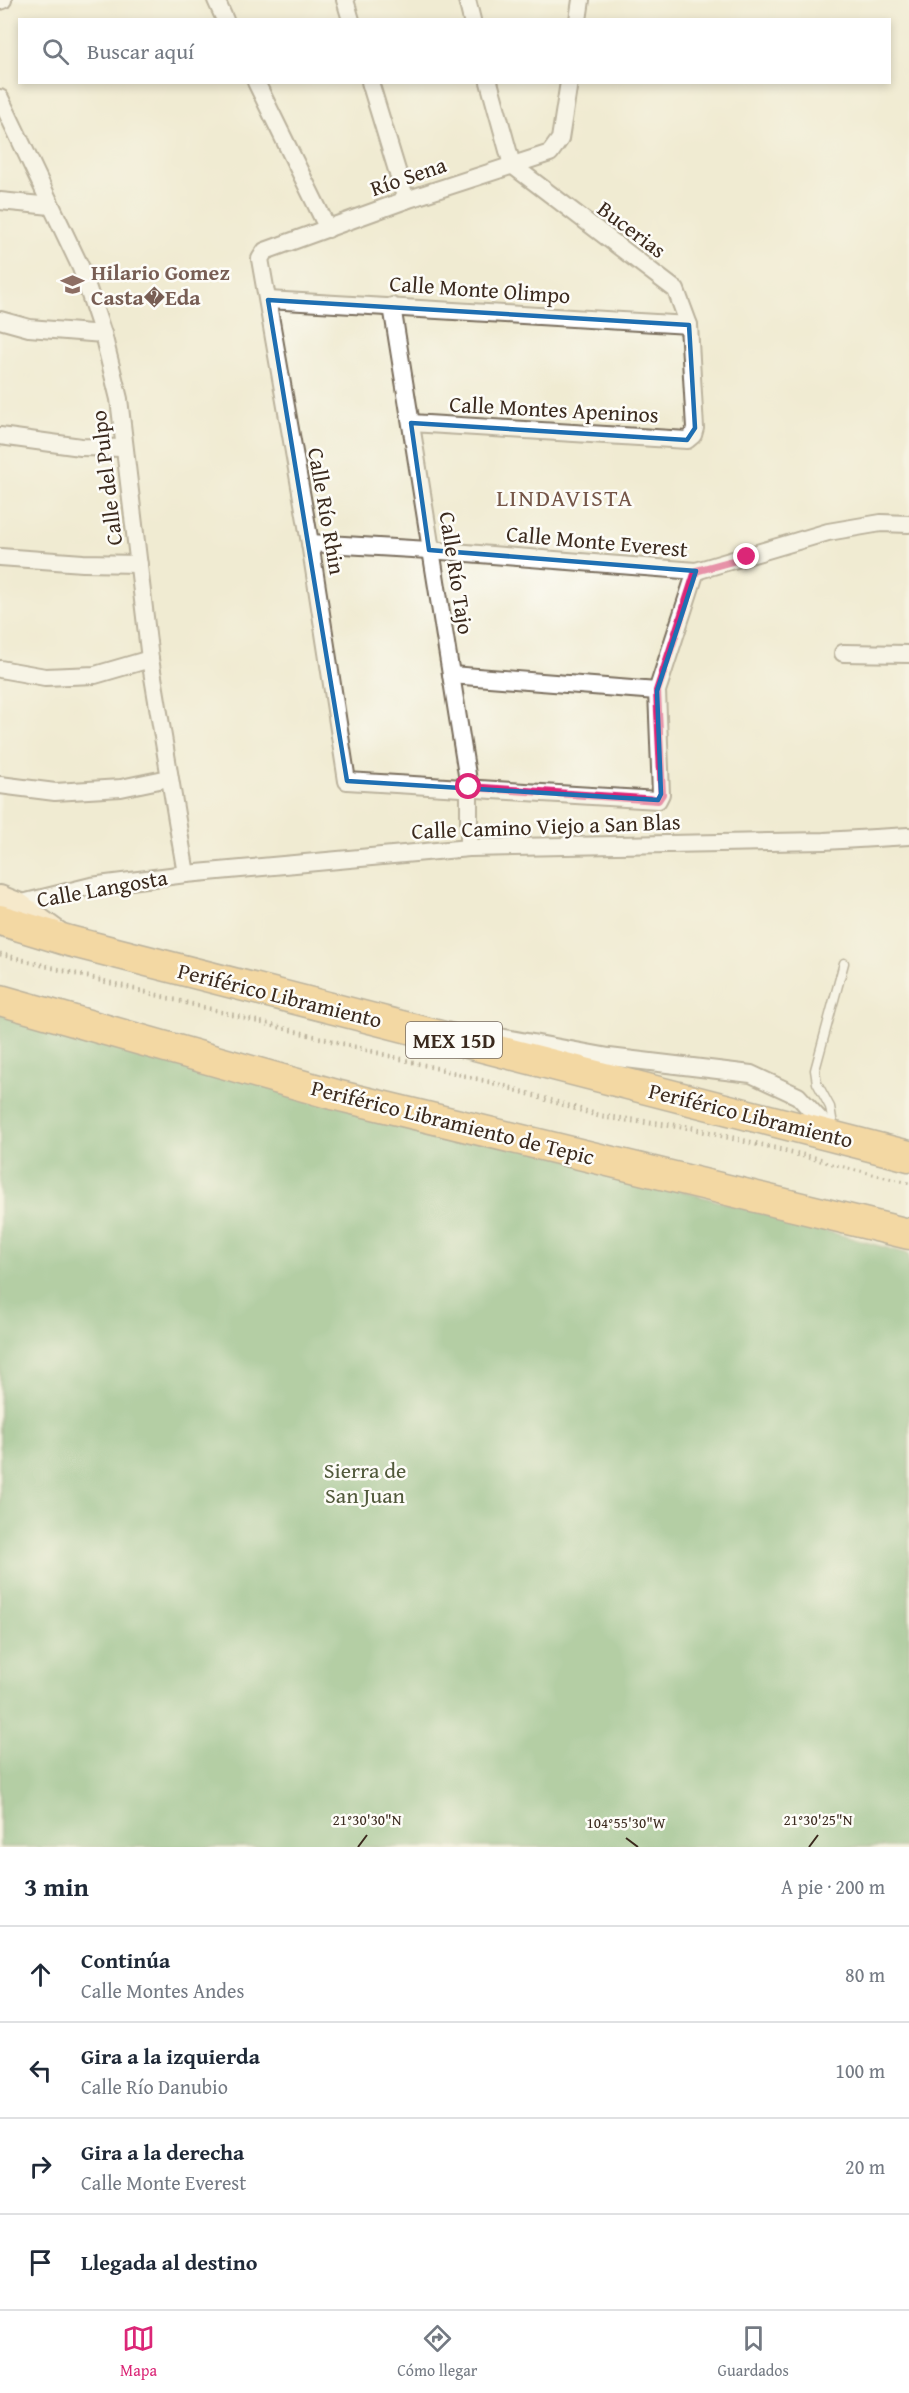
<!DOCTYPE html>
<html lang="es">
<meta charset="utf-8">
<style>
:root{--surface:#fff;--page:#f6f6f7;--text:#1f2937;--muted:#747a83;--line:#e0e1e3;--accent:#db2777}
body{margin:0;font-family:"Gentium Book Plus",serif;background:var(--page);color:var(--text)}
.stop{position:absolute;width:18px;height:18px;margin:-14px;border:4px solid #db2777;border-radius:50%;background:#fff}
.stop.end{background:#db2777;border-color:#fff;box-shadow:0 2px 6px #0008}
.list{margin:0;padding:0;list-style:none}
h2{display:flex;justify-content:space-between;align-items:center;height:78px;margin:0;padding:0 24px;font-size:26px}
h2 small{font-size:20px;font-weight:400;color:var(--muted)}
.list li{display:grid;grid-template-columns:39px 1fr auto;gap:18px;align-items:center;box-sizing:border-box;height:96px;padding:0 24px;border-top:2px solid var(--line)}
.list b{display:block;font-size:22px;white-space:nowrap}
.list p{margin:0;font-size:20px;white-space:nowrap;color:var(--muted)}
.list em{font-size:20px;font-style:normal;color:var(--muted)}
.icon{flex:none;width:33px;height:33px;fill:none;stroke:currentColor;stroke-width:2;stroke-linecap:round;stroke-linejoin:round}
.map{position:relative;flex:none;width:909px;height:1847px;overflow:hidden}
.search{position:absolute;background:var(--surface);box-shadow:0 3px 9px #0003;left:18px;right:18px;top:18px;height:66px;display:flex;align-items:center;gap:15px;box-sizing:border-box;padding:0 21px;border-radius:0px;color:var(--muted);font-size:22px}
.sheet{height:462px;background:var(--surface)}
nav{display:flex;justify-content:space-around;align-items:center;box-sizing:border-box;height:84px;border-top:2px solid var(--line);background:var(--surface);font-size:16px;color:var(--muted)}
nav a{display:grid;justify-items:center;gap:3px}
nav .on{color:var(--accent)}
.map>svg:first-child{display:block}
.forest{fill:#6bab6e;stroke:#536a46;stroke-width:1.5}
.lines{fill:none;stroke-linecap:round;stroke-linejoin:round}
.lane-casing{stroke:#7a6e5d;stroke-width:11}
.street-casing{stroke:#7a6e5d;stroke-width:20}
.secondary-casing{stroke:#7a6e5d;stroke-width:26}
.highway-casing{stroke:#7a6e5d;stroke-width:33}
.path{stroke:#7a6e5d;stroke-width:3;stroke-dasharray:1.5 4.5;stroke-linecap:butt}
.lane{stroke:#fff;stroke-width:8}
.street{stroke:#fff;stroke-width:16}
.secondary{stroke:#fce6c4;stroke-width:22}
.highway{stroke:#f7c06c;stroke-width:30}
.route{stroke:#db2777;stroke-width:8}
.marked{fill:none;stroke:#1f6fb2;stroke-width:4.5;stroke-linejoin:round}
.ticks{fill:none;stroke:#3b2a1e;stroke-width:2}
.labels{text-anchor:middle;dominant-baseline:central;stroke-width:5;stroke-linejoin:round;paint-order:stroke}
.shield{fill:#fdfcf7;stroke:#75695f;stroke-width:1.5}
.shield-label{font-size:21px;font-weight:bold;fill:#3b2a1e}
.street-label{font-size:22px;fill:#3b2a1e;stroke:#fdfcf7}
.education-label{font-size:22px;font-weight:bold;fill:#785e54;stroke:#fdfcf7;text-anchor:start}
.park-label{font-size:22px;fill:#51593b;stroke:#fdfcf7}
.neighbourhood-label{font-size:24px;letter-spacing:1.5px;fill:#765648;stroke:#fdfcf7}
.ticks-label{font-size:15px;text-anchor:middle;fill:#3b2a1e;stroke:#fdfcf7;stroke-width:5;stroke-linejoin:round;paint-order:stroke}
</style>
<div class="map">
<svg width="909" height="1847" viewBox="0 0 909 1847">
<rect width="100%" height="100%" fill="#fdfcf7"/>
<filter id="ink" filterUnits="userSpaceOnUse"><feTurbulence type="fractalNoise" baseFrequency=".0167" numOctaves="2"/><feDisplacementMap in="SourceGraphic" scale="12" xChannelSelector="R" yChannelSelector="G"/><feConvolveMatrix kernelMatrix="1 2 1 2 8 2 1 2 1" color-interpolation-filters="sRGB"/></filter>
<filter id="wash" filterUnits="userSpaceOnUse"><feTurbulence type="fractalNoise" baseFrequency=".008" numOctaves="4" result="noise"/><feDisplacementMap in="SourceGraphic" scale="24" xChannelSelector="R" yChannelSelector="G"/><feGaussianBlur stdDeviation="1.35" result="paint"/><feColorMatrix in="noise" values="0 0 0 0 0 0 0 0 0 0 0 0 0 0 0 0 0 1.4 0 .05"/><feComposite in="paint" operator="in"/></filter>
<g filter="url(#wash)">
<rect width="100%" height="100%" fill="#f0ebd2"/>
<path class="forest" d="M0,1002L909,1254V1847H0Z"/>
</g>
<g filter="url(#ink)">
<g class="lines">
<defs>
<path id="lane" d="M834,1131L830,1107L817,1083L815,1070L844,963"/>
<g id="street">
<path d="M216,0L225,20"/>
<path d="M345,0L351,20"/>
<path d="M467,0L472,20"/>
<path d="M0,1L3,0"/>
<path d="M578,20L581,0"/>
<path d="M256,82L328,229"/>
<path d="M370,82L406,200"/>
<path d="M569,82L560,139L550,153L406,200L265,251L260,259L310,543L347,781L658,800L661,794L657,691L696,571"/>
<path d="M0,98L81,268L103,334L119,399L150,659L186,874"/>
<path d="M0,201L51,206"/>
<path d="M268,300L689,325"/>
<path d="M392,306L469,787V848"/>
<path d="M0,320L29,328L103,334"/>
<path d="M411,423L687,440L693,435L695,428L689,325L676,290L512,165L489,82"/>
<path d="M0,436L81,447L124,448"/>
<path d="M310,543L429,550L696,571L828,532L881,523L909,524"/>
<path d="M0,557L83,563L139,564"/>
<path d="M843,653L909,654"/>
<path d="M0,669L45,677L95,675L150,659"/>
<path d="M451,675L657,691"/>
<path d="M0,785L55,792L121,788L169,778"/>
<path d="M18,904L91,886L186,874L469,848L824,841L909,836"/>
<path d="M483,1034L609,1057L751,1074L798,1096L832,1133"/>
</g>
<path id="secondary" d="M0,897L18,904L58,933"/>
<g id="highway">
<path d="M0,920L69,941L909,1156"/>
<path d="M0,1000L336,1095L909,1234"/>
</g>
</defs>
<use href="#lane" class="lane-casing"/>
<use href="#street" class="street-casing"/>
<use href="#secondary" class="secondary-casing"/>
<use href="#highway" class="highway-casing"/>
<g class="path">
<path d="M0,953L504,1085L602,1115L689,1126L823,1159"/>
<path d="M0,955L497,1085L602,1118L690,1129L909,1183"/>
</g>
<use href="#lane" class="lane"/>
<use href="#street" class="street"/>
<use href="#secondary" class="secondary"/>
<use href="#highway" class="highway"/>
</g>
</g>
<g class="lines" filter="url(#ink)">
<path class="route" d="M469,787L658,800L662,794L657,691L696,571L747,557"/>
</g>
<path d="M0 0H909V1847H0ZM268,300L689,325L695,428L687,440L411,423L429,550L696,571L657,691L661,794L658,800L347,781Z" fill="#f0ebd2" fill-opacity=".55" fill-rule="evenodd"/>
<path class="marked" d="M268,300L689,325L695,428L687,440L411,423L429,550L696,571L657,691L661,794L658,800L347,781Z"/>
<path class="ticks" d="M626,1838L638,1847M358,1847L367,1835M809,1847L818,1835"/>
<defs>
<symbol id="school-bare" viewBox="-9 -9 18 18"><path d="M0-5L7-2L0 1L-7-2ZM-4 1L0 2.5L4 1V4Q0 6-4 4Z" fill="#8d6e63" stroke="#fdfcf7" stroke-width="2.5" paint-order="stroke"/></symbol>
</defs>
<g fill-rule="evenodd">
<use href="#school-bare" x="56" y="268" width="33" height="33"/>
</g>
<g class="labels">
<rect class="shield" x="406" y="1022" width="96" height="36" rx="4.5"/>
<g class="shield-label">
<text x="454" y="1040">MEX 15D</text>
</g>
<g class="street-label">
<text transform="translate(408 176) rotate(-19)">Río Sena</text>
<text transform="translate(632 229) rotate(37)">Bucerias</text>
<text transform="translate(480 289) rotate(4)">Calle Monte Olimpo</text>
<text transform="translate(554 409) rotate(3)">Calle Montes Apeninos</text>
<text transform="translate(106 478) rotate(-97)">Calle del Pulpo</text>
<text transform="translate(327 511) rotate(80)">Calle Río Rhin</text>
<text transform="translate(597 541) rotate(5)">Calle Monte Everest</text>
<text transform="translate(457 573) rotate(81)">Calle Río Tajo</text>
<text transform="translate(546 826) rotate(-2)">Calle Camino Viejo a San Blas</text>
<text transform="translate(102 888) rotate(-10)">Calle Langosta</text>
<text transform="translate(280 995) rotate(14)">Periférico Libramiento</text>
<text transform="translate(751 1115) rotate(14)">Periférico Libramiento</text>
<text transform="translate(453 1122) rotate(14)">Periférico Libramiento de Tepic</text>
</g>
<g class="education-label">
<text x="91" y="272">Hilario Gomez<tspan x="91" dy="25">Casta�Eda</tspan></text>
</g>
<g class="park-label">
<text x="365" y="1470">Sierra de<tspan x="365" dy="25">San Juan</tspan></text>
</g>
<g class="neighbourhood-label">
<text x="565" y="497">LINDAVISTA</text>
</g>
</g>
<g class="ticks-label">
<text x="367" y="1825">21°30'30"N</text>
<text x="818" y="1825">21°30'25"N</text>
<text x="626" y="1828">104°55'30"W</text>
</g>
</svg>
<div class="stop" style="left:469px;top:787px"></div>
<div class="stop end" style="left:747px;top:557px"></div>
<div class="search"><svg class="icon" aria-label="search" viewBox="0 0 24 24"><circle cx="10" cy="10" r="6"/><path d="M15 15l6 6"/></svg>Buscar aquí</div>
</div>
<section class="sheet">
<h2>3 min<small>A pie · 200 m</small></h2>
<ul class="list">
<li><svg class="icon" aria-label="ahead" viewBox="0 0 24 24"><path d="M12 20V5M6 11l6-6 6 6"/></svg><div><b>Continúa</b><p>Calle Montes Andes</p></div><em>80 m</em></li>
<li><svg class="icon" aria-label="left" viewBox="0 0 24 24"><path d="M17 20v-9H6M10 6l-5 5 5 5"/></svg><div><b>Gira a la izquierda</b><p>Calle Río Danubio</p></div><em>100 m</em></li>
<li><svg class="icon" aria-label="right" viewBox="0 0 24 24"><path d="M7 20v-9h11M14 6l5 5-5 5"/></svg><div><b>Gira a la derecha</b><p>Calle Monte Everest</p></div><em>20 m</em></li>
<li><svg class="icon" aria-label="arrive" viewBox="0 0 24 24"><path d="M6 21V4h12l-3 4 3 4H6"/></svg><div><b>Llegada al destino</b></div></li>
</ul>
</section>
<nav>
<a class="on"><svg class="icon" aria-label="map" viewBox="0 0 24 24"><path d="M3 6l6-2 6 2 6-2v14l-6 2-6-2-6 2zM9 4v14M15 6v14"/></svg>Mapa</a>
<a><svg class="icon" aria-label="directions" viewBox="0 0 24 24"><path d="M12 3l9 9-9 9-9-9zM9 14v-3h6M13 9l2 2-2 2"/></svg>Cómo llegar</a>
<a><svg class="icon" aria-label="saved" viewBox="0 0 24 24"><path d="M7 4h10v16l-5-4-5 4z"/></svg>Guardados</a>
</nav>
